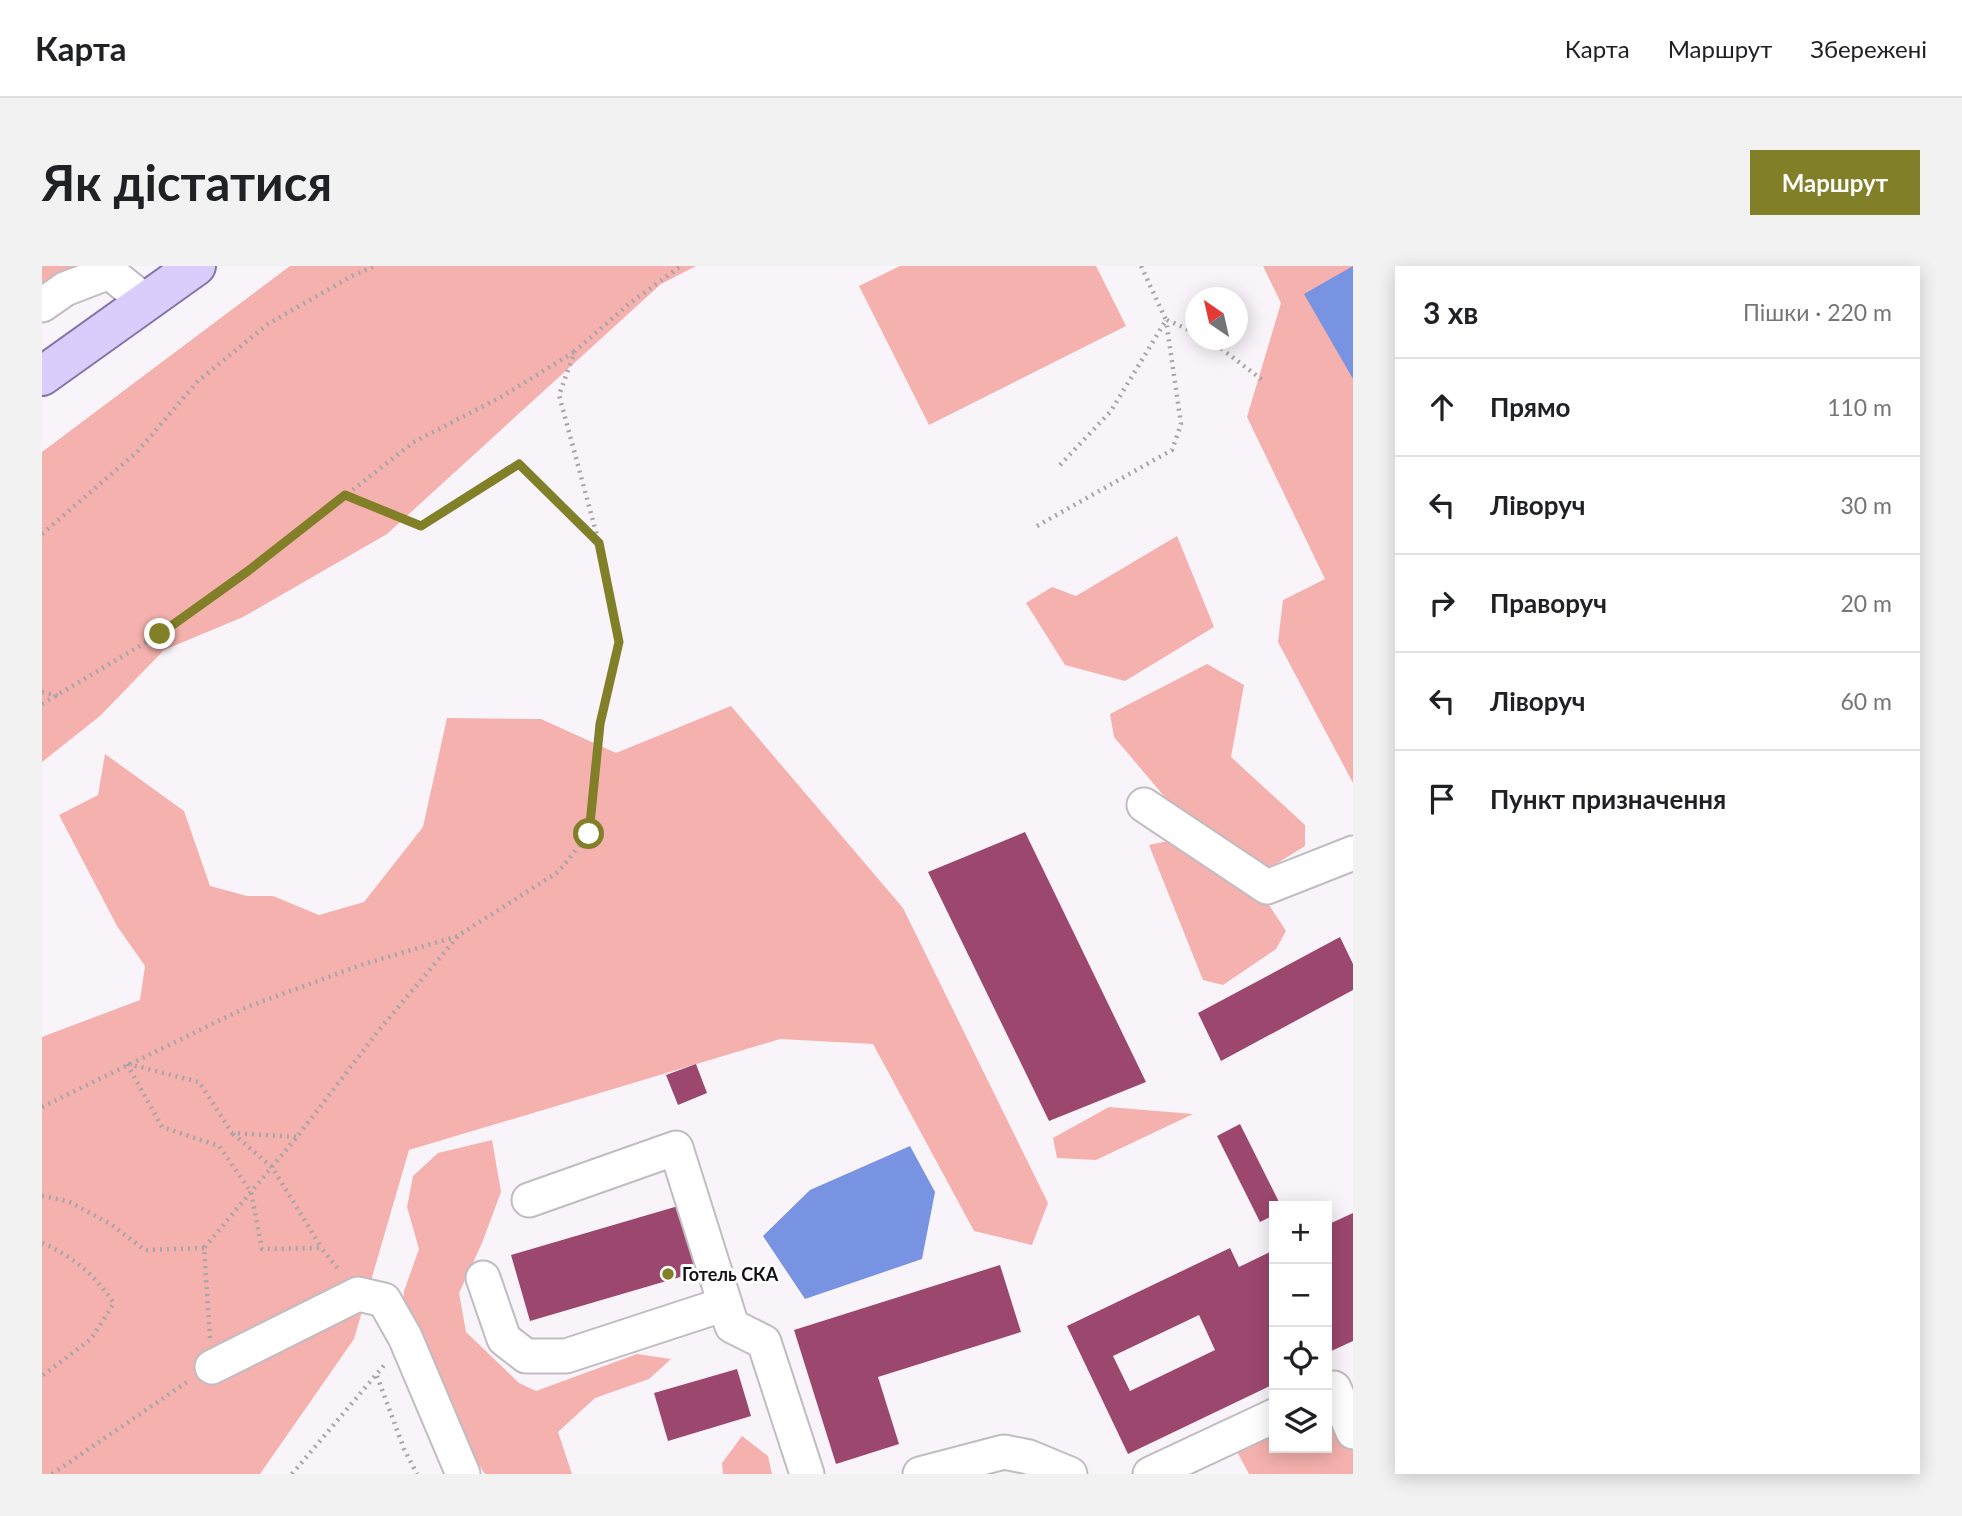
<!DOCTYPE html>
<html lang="uk">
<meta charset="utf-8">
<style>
:root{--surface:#fff;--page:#f2f2f2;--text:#202124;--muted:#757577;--line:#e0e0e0;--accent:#817f27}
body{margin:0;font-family:Lato,sans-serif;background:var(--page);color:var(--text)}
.controls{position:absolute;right:21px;bottom:21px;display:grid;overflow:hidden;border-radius:0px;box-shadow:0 4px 18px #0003}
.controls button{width:63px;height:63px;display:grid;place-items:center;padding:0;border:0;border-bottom:2px solid var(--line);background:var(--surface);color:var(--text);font:35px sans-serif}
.compass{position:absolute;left:1143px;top:21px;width:63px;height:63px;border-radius:50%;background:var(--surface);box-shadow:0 4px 18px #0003;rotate:326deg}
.stop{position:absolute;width:21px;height:21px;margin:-16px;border:5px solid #817f27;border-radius:50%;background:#fff}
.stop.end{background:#817f27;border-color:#fff;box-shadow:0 2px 7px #0008}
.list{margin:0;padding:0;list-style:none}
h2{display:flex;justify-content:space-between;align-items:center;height:91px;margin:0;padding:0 28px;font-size:30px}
h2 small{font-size:23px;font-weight:400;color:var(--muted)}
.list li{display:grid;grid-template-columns:46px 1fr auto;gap:21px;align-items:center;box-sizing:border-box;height:98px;padding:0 28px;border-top:2px solid var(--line)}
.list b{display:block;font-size:26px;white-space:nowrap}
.list em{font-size:23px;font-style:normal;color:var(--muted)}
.icon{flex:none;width:38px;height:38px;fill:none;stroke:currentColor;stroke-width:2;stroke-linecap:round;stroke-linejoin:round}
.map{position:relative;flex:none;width:1311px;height:1208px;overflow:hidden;border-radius:0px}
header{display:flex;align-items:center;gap:42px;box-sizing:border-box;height:98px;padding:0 35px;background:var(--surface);border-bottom:2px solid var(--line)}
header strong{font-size:33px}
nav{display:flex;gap:38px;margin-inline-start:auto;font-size:24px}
.intro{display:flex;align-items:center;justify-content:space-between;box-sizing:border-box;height:168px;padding:0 42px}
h1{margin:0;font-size:49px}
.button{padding:18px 32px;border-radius:0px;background:var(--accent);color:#fff;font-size:24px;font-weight:700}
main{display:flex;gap:42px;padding:0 42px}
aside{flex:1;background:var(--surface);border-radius:0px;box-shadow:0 4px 18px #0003}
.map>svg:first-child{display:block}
.green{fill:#f5b1ad}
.water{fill:#7793e2}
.building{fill:#9c476e;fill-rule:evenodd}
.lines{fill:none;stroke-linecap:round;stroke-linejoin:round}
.minor-casing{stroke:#c1bcc1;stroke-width:37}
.major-casing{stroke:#8475a9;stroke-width:42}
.path{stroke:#a8a4a8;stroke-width:4.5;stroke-dasharray:2 5;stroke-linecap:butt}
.minor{stroke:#fff;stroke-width:33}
.major{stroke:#dacdfb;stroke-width:38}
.route{stroke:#817f27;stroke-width:9}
.poi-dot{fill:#817f27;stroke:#fff;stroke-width:2.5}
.labels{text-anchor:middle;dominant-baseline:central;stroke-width:6;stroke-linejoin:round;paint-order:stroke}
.poi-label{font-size:18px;font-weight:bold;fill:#141214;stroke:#fff;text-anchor:start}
</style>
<header>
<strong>Карта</strong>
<nav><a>Карта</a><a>Маршрут</a><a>Збережені</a></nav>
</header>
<div class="intro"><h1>Як дістатися</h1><a class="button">Маршрут</a></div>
<main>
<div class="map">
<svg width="1311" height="1208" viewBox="0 0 1311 1208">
<rect width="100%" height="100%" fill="#f9f4f9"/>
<g class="green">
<path d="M0,0H46L0,25Z"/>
<path d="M248,0H654L619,18L345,268L201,351L122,384L58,450L0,496V186Z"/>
<path d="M858,0H1054L1084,60L887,159L817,20Z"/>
<path d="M1221,0H1311V517L1236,376L1241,334L1283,313L1205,151L1239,37Z"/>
<path d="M1135,270L1172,361L1083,415L1023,399L984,337L1010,321L1034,330Z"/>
<path d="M1165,398L1202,419L1189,491L1263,559V580L1210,613L1244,665L1234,683L1181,719L1161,714L1107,579L1155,569L1072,471L1068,448Z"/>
<path d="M689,440L861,642L1006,937L990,979L932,965L831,778L738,773L367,884L312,1073L218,1208H0V771L98,734L103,700L75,660L17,549L56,529L63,488L142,545L168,620L205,630H231L277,649L322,636L381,561L405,452L499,453L574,487Z"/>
<path d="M1067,841L1151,848L1054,894L1015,892L1011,872Z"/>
<path d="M450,874L459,926L440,977L417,1027L424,1066L477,1117L494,1125L595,1088L629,1093L607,1113L553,1132L516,1166L530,1208H443L435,1196L400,1159L358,1060L362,1025L377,983L365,941L371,910L396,887Z"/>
<path d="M1311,1129V1208H1207L1193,1182L1232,1164V1182H1285V1140Z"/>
<path d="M700,1170L726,1190L730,1208H681L680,1197Z"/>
</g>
<g class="water">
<path d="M1311,0V113L1262,28Z"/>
<path d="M868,880L893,926L880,993L763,1033L721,970L768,924Z"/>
</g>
<g class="building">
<path d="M983,566L1104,816L1007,855L886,606Z"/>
<path d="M1298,671L1311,698V724L1179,795L1156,747Z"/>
<path d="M654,798L665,827L636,839L624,809Z"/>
<path d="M1198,858L1239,940H1232V949L1218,956L1175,870Z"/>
<path d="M643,938L662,1004L488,1055L469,989Z"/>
<path d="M1311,947V1075L1285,1087V959Z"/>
<path d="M1188,982L1197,1001L1232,984V1118L1086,1188L1025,1060ZM1157,1049L1173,1084L1088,1125L1071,1090Z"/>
<path d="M958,999L979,1066L836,1111L857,1178L794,1198L752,1064Z"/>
<path d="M695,1103L709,1150L626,1175L612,1127Z"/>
</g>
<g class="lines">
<defs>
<g id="minor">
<path d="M0,39L23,23L67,6L103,35"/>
<path d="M1102,539L1225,621L1311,587"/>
<path d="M487,934L634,882L690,1060L722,1076L765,1208"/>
<path d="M441,1012L462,1073L484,1090H524L683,1038"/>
<path d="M170,1101L316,1028L342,1034L363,1071L421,1208"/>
<path d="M1292,1122L1311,1166"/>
<path d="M878,1208L962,1186L987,1191L1028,1208"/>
<path d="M1108,1208L1232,1150"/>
</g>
<path id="major" d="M0,110L154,0"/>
</defs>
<use href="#minor" class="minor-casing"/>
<use href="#major" class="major-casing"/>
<g class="path">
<path d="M1125,54L1154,67"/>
<path d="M1168,74L1223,116"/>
<path d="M1018,199L1069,145L1124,54L1099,0"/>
<path d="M304,229L379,260L477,198L555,275"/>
<path d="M995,260L1130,184L1139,158L1124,54"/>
<path d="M0,268L95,186L156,115L226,58L310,10L333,0"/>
<path d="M0,426L16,430"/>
<path d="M0,438L118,368L206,305L372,176L459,131L532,86"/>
<path d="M85,798L120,861L177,880L209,926L220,983L279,982L298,1005"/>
<path d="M86,798L157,816L190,867L254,871"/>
<path d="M0,841L205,741L319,699L416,670"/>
<path d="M191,868L230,901L279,981"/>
<path d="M0,930L26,935L70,959L103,984L162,982"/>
<path d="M0,977C34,992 50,1007 72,1037L49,1073L0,1110"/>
<path d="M168,1072L162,982L255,871L337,764L417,669L516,606L547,568L558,458L577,376L557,277L517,129L533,85L588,37L639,0"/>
<path d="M335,1110L362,1183L375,1208"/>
<path d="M10,1208L148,1114"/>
<path d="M250,1208L344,1097"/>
</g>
<use href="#minor" class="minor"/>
<use href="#major" class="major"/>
</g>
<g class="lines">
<path class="route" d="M118,368L206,305L303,229L379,260L477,198L557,277L577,376L558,458L547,568"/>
</g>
<circle class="poi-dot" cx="626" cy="1008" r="7"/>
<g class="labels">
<g class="poi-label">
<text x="640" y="1008">Готель СКА</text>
</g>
</g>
</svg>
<div class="controls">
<button>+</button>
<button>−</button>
<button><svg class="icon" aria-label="locate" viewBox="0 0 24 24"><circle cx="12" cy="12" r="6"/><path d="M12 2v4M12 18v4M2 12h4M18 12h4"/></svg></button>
<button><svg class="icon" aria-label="layers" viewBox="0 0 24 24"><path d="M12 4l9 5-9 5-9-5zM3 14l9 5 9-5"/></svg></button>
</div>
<svg class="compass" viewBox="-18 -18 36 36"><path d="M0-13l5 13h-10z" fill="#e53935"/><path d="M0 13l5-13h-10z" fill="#757577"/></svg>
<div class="stop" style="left:547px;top:568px"></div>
<div class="stop end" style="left:118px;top:368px"></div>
</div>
<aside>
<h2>3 хв<small>Пішки · 220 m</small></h2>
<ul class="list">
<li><svg class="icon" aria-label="ahead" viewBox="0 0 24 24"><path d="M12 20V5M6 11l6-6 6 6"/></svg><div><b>Прямо</b></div><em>110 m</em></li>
<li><svg class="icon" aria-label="left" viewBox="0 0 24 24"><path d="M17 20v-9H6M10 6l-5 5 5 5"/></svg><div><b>Ліворуч</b></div><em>30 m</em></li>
<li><svg class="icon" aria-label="right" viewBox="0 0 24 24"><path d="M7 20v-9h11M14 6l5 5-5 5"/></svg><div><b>Праворуч</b></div><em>20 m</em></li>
<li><svg class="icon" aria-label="left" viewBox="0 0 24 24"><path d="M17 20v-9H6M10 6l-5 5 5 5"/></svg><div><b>Ліворуч</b></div><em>60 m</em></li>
<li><svg class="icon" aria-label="arrive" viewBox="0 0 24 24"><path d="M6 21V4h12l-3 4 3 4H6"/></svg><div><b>Пункт призначення</b></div></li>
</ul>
</aside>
</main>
